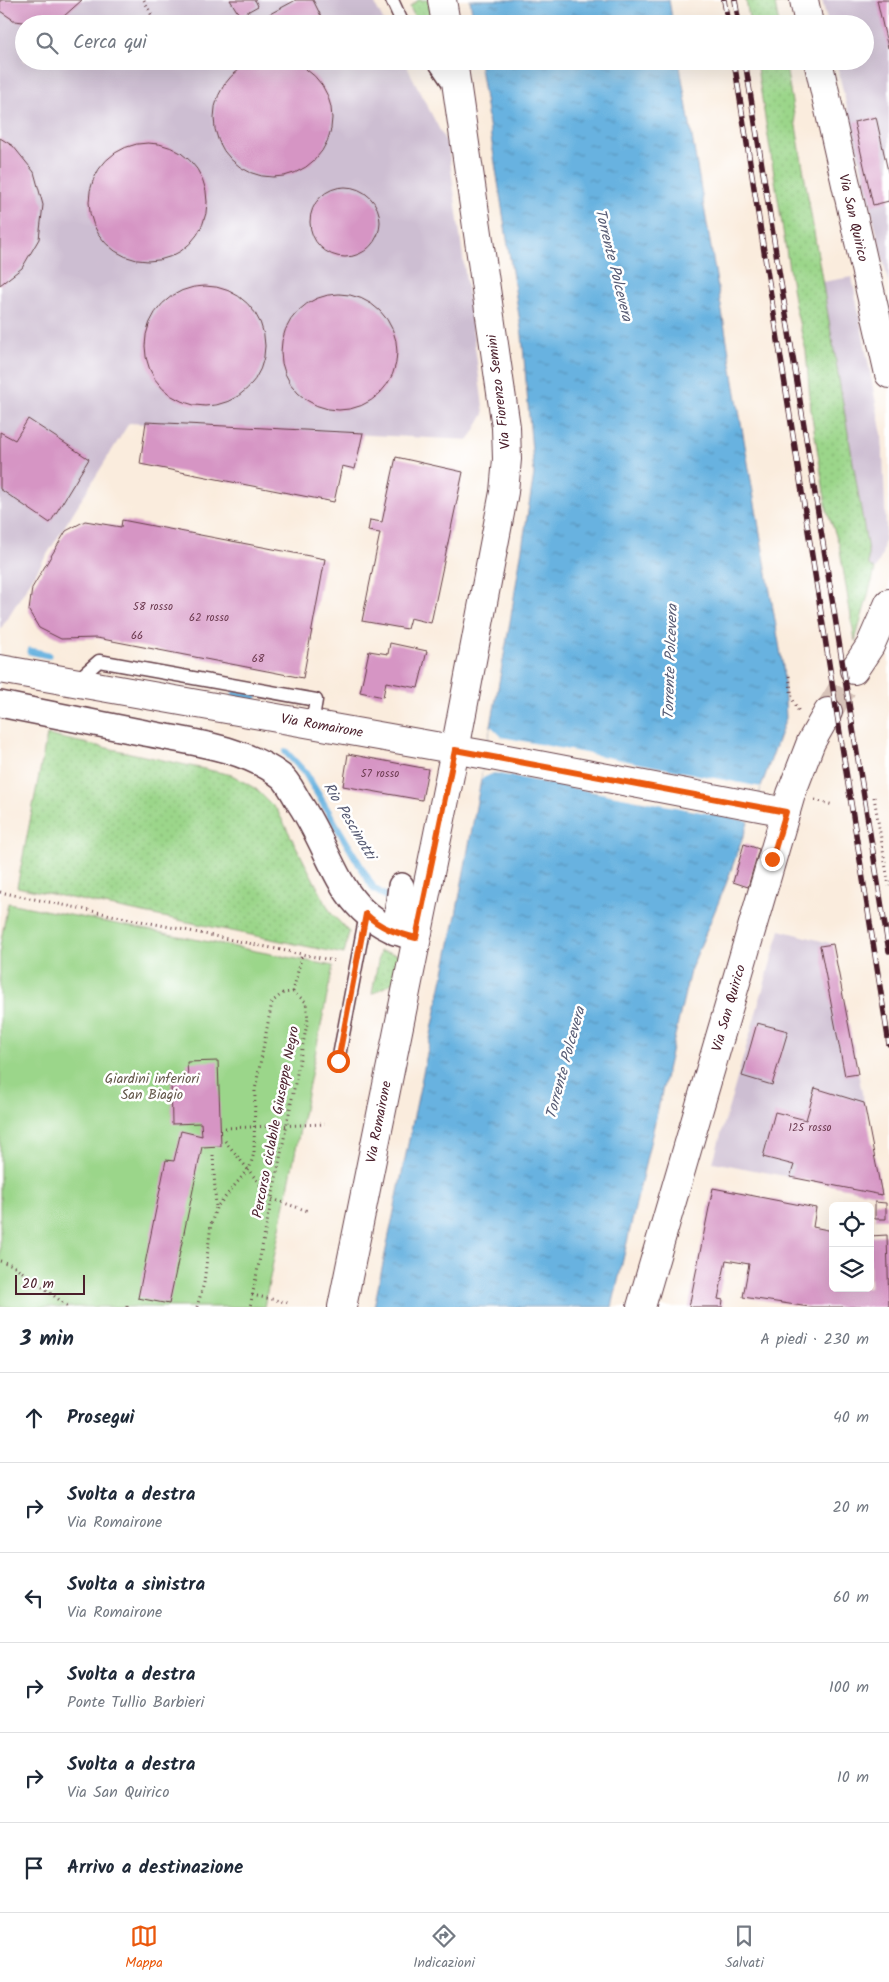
<!DOCTYPE html>
<html lang="it">
<meta charset="utf-8">
<style>
:root{--surface:#fff;--page:#f6f6f7;--text:#1f2937;--muted:#747a83;--line:#e0e1e3;--accent:#ea580c}
body{margin:0;font-family:Kalam,sans-serif;background:var(--page);color:var(--text)}
.controls{position:absolute;right:15px;bottom:15px;display:grid;overflow:hidden;border-radius:8px;box-shadow:0 5px 20px #0002}
.controls button{width:45px;height:45px;display:grid;place-items:center;padding:0;border:0;border-bottom:1px solid var(--line);background:var(--surface);color:var(--text);font:25px sans-serif}
.scale{position:absolute;left:15px;bottom:12px;width:70px;box-sizing:border-box;padding-left:5px;border:2px solid #4a1f2b;border-top:0;font-size:14px;line-height:18px;white-space:nowrap;color:#4a1f2b;-webkit-text-stroke:4px #fff;paint-order:stroke}
.stop{position:absolute;width:15px;height:15px;margin:-11px;border:4px solid #ea580c;border-radius:50%;background:#fff}
.stop.end{background:#ea580c;border-color:#fff;box-shadow:0 1px 5px #0008}
.list{margin:0;padding:0;list-style:none}
h2{display:flex;justify-content:space-between;align-items:center;height:65px;margin:0;padding:0 20px;font-size:21px}
h2 small{font-size:16px;font-weight:400;color:var(--muted)}
.list li{display:grid;grid-template-columns:32px 1fr auto;gap:15px;align-items:center;box-sizing:border-box;height:90px;padding:0 20px;border-top:1px solid var(--line)}
.list b{display:block;font-size:19px;white-space:nowrap}
.list p{margin:0;font-size:16px;white-space:nowrap;color:var(--muted)}
.list em{font-size:16px;font-style:normal;color:var(--muted)}
.icon{flex:none;width:28px;height:28px;fill:none;stroke:currentColor;stroke-width:2;stroke-linecap:round;stroke-linejoin:round}
.map{position:relative;flex:none;width:889px;height:1307px;overflow:hidden}
.search{position:absolute;background:var(--surface);box-shadow:0 5px 20px #0002;left:15px;right:15px;top:15px;height:55px;display:flex;align-items:center;gap:12px;box-sizing:border-box;padding:0 18px;border-radius:28px;color:var(--muted);font-size:19px}
.sheet{height:605px;background:var(--surface)}
nav{display:flex;justify-content:space-around;align-items:center;box-sizing:border-box;height:70px;border-top:1px solid var(--line);background:var(--surface);font-size:14px;color:var(--muted)}
nav a{display:grid;justify-items:center;gap:2px}
nav .on{color:var(--accent)}
.map>svg:first-child{display:block}
.industrial{fill:#cdbed2}
.grass{fill:url(#grass-dots);stroke:#727a5a}
.park{fill:#9bd68a;stroke:#727a5a}
.water{fill:url(#water-ripples);stroke:#596886}
.pier{fill:#faecdd}
.lines{fill:none;stroke-linecap:round;stroke-linejoin:round}
.stream{stroke:#68b2e0;stroke-width:7}
.building{fill:#d695c4}
.secondary-tunnel{stroke:#d7c3b9;stroke-width:28;stroke-dasharray:28 14;stroke-linecap:butt}
.lane-casing{stroke:#643e46;stroke-width:15}
.street-casing{stroke:#643e46;stroke-width:28}
.secondary-casing{stroke:#643e46;stroke-width:30}
.primary-casing{stroke:#643e46;stroke-width:30}
.path{stroke:#643e46;stroke-width:3;stroke-dasharray:1 4;stroke-linecap:butt}
.lane{stroke:#fff;stroke-width:12}
.street{stroke:#fff;stroke-width:25}
.secondary{stroke:#fff;stroke-width:28}
.primary{stroke:#fff;stroke-width:28}
.rail-casing{stroke:#4a1f2b;stroke-width:5.5}
.rail{stroke:#fff;stroke-width:4;stroke-dasharray:11;stroke-linecap:butt}
.route{stroke:#ea580c;stroke-width:6}
.labels{text-anchor:middle;dominant-baseline:central;stroke-width:5;stroke-linejoin:round;paint-order:stroke}
.number-label{font-size:11px;fill:#6d3c51}
.street-label{font-size:14px;fill:#4a1f2b;stroke:#fff}
.park-label{font-size:14px;fill:#625648;stroke:#fff}
.water-label{font-size:15px;font-style:italic;fill:#565a73;stroke:#fff}
</style>
<div class="map">
<svg width="889" height="1307" viewBox="0 0 889 1307">
<defs>
<pattern id="grass-dots" width="8" height="8" patternUnits="userSpaceOnUse" patternTransform="scale(1.25)"><rect width="8" height="8" fill="#9bd68a"/><path d="M2 2h.1M6 6h.1" fill="none" stroke="#87b777" stroke-width="1.8" stroke-linecap="round"/></pattern>
<pattern id="water-ripples" width="26" height="14" patternUnits="userSpaceOnUse" patternTransform="scale(1.25)"><rect width="26" height="14" fill="#68b2e0"/><path d="M2 4q2-2 4 0t4 0M15 11q2-2 4 0t4 0" fill="none" stroke="#5890b6"/></pattern>
</defs>
<rect width="100%" height="100%" fill="#fff"/>
<filter id="ink" filterUnits="userSpaceOnUse"><feTurbulence type="fractalNoise" baseFrequency=".02" numOctaves="2"/><feDisplacementMap in="SourceGraphic" scale="10" xChannelSelector="R" yChannelSelector="G"/><feConvolveMatrix kernelMatrix="1 2 1 2 8 2 1 2 1" color-interpolation-filters="sRGB"/></filter>
<filter id="wash" filterUnits="userSpaceOnUse"><feTurbulence type="fractalNoise" baseFrequency=".0096" numOctaves="4" result="noise"/><feDisplacementMap in="SourceGraphic" scale="20" xChannelSelector="R" yChannelSelector="G"/><feGaussianBlur stdDeviation="1.12" result="paint"/><feColorMatrix in="noise" values="0 0 0 0 0 0 0 0 0 0 0 0 0 0 0 0 0 1.4 0 .05"/><feComposite in="paint" operator="in"/></filter>
<g filter="url(#wash)">
<rect width="100%" height="100%" fill="#faecdd"/>
<g class="industrial">
<path d="M0,0H373L385,24H24V61H404L448,146L484,414L469,440L129,423L0,630Z"/>
<path d="M822,0H889V285L836,61H865V24H828Z"/>
<path d="M852,277L882,435L883,456L886,529L882,555L875,570L868,564V551L822,282Z"/>
<path d="M780,930L833,944L882,1195L713,1162Z"/>
</g>
<g class="grass">
<path d="M418,0H428L433,24H418L410,7Z"/>
<path d="M746,0H790L791,2L775,4L779,24H750Z"/>
<path d="M756,61H785L868,551V564L875,570L855,641L839,544L827,510L811,411L806,351L795,306Z"/>
<path d="M47,735L232,775L256,789L277,810L331,913L349,932L344,954L17,887Z"/>
<path d="M380,951L401,955L394,982L372,994Z"/>
</g>
<path class="park" d="M8,903L333,966L264,1307H0V946Z"/>
<g class="water">
<path d="M470,0H669L673,24H474Z"/>
<path d="M479,61H679L783,667L786,718L726,884L690,971L612,1307H374L456,915L509,628L534,474L522,335Z"/>
</g>
<path class="pier" d="M491,726L502,737L761,787L749,821L494,773L481,779Z"/>
<g class="lines">
<g class="stream">
<path d="M30,651L48,655"/>
<path d="M235,694L254,697"/>
<path d="M286,752L306,774L374,889L392,900"/>
</g>
</g>
<g id="blocks">
<g class="building">
<path d="M0,0H82L63,17L39,24L15,21L0,11Z"/>
<path d="M230,0H255L258,6L240,16Z"/>
<path d="M296,0H313L325,24H251Z"/>
<path d="M877,0H889V48H888Z"/>
<circle cx="273" cy="118" r="59"/>
<path d="M876,117L889,176V201L873,205L854,122Z"/>
<path d="M0,138L13,146L34,172L43,205L39,239L22,268L0,285Z"/>
<circle cx="148" cy="202" r="59"/>
<circle cx="345" cy="222" r="35"/>
<circle cx="205" cy="346" r="60"/>
<circle cx="339" cy="352" r="58"/>
<path d="M28,419L89,459L50,523L0,489V432L15,440Z"/>
<path d="M146,422L363,433L355,469L342,466L334,502L140,464Z"/>
<path d="M396,457L463,472L431,623L410,618L407,629L362,621L380,533L368,531L370,520L382,522Z"/>
<path d="M122,520L325,559L303,678L97,638L61,639L39,628L29,611L32,588L66,531L85,521L121,527Z"/>
<path d="M390,643L427,651L418,688L386,682L383,697L360,692L369,651L388,654Z"/>
<path d="M348,754L428,769L422,800L343,786Z"/>
<path d="M744,844L759,849L748,887L733,882Z"/>
<path d="M833,944L858,1074L845,1076L820,946Z"/>
<path d="M757,1023L788,1031L772,1085L742,1076Z"/>
<path d="M218,1061L221,1146L202,1147L169,1304L138,1298L166,1160L174,1161L181,1131L202,1136L201,1123L172,1124L171,1078H188L187,1062Z"/>
<path d="M815,1088L864,1103L882,1195L790,1177L794,1165L763,1157L775,1112L806,1120Z"/>
<path d="M713,1188L816,1208L813,1227L833,1231V1288H870V1236L887,1235L889,1307H809L743,1297L749,1264L726,1260L718,1299L723,1300L722,1307H689Z"/>
<path d="M875,1202L886,1203V1219H875Z"/>
</g>
</g>
</g>
<g filter="url(#ink)">
<use href="#blocks" fill-opacity="0" stroke="#643e46" stroke-width="1"/>
<g class="lines">
<path class="secondary-tunnel" d="M828,712L854,670"/>
<defs>
<g id="lane">
<path d="M392,0L403,24"/>
<path d="M433,61L450,86"/>
<path d="M76,681L99,661L316,700L312,724"/>
<path d="M338,1061L366,914"/>
</g>
<g id="street">
<path d="M0,704C48,714 96,723 145,733C190,742 243,747 281,776C289,782 294,795 300,804C337,860 339,920 416,938"/>
<path d="M395,932L401,886"/>
</g>
<g id="secondary">
<path d="M804,0L809,24"/>
<path d="M818,61L889,374"/>
<path d="M0,669L486,755L786,812"/>
<path d="M854,670L870,646L889,603"/>
<path d="M641,1307L791,794L811,742L828,712"/>
</g>
<g id="primary">
<path d="M442,0L446,24"/>
<path d="M342,1307L455,750L504,492L507,459L506,427L453,61"/>
</g>
</defs>
<use href="#lane" class="lane-casing"/>
<use href="#street" class="street-casing"/>
<use href="#secondary" class="secondary-casing"/>
<use href="#primary" class="primary-casing"/>
<g class="path">
<path d="M144,0L156,24"/>
<path d="M789,676L792,698L799,712"/>
<path d="M874,797L889,886"/>
<path d="M815,800L833,805"/>
<path d="M0,892L335,961"/>
<path d="M293,992L302,954"/>
<path d="M225,1128L325,1124"/>
<path d="M225,1141L272,1199L308,1211"/>
<path d="M213,1155L216,1207"/>
<path d="M0,1261L13,1265L69,1307"/>
<path d="M252,1295L290,1303"/>
<path d="M127,1307V1306"/>
<path d="M197,1307L204,1283L211,1224L216,1208L250,1167L254,1153L255,1090L272,1002L283,993L293,992L306,1002L308,1019L250,1307"/>
</g>
<use href="#lane" class="lane"/>
<use href="#street" class="street"/>
<use href="#secondary" class="secondary"/>
<use href="#primary" class="primary"/>
<defs>
<g id="rail">
<path d="M724,0L728,24"/>
<path d="M735,0L739,24"/>
<path d="M734,61L889,1044"/>
<path d="M745,61L889,951"/>
</g>
</defs>
<use href="#rail" class="rail-casing"/>
<use href="#rail" class="rail"/>
</g>
</g>
<g class="lines" filter="url(#ink)">
<path class="route" d="M338,1061L366,914C380,928 397,933 416,938L455,750L786,812L772,859"/>
</g>
<g class="labels">
<g class="number-label">
<text x="153" y="607">58 rosso</text>
<text x="209" y="618">62 rosso</text>
<text x="137" y="636">66</text>
<text x="258" y="659">68</text>
<text x="380" y="774">57 rosso</text>
<text x="810" y="1128">125 rosso</text>
</g>
<g class="street-label">
<text transform="translate(853 218) rotate(77)">Via San Quirico</text>
<text transform="translate(499 392) rotate(-97)">Via Fiorenzo Semini</text>
<text transform="translate(322 726) rotate(10)">Via Romairone</text>
<text transform="translate(729 1008) rotate(-74)">Via San Quirico</text>
<text transform="translate(276 1122) rotate(-79)">Percorso ciclabile Giuseppe Negro</text>
<text transform="translate(379 1122) rotate(-79)">Via Romairone</text>
</g>
<g class="park-label">
<text x="152" y="1079">Giardini inferiori<tspan x="152" dy="16">San Biagio</tspan></text>
</g>
<g class="water-label">
<text transform="translate(613 265) rotate(76)">Torrente Polcevera</text>
<text transform="translate(671 662) rotate(-88)">Torrente Polcevera</text>
<text transform="translate(349 821) rotate(59)">Rio Pescinotti</text>
<text transform="translate(566 1063) rotate(-75)">Torrente Polcevera</text>
</g>
</g>
</svg>
<div class="controls">
<button><svg class="icon" aria-label="locate" viewBox="0 0 24 24"><circle cx="12" cy="12" r="6"/><path d="M12 2v4M12 18v4M2 12h4M18 12h4"/></svg></button>
<button><svg class="icon" aria-label="layers" viewBox="0 0 24 24"><path d="M12 4l9 5-9 5-9-5zM3 14l9 5 9-5"/></svg></button>
</div>
<div class="scale">20 m</div>
<div class="stop" style="left:338px;top:1061px"></div>
<div class="stop end" style="left:772px;top:859px"></div>
<div class="search"><svg class="icon" aria-label="search" viewBox="0 0 24 24"><circle cx="10" cy="10" r="6"/><path d="M15 15l6 6"/></svg>Cerca qui</div>
</div>
<section class="sheet">
<h2>3 min<small>A piedi · 230 m</small></h2>
<ul class="list">
<li><svg class="icon" aria-label="ahead" viewBox="0 0 24 24"><path d="M12 20V5M6 11l6-6 6 6"/></svg><div><b>Prosegui</b></div><em>40 m</em></li>
<li><svg class="icon" aria-label="right" viewBox="0 0 24 24"><path d="M7 20v-9h11M14 6l5 5-5 5"/></svg><div><b>Svolta a destra</b><p>Via Romairone</p></div><em>20 m</em></li>
<li><svg class="icon" aria-label="left" viewBox="0 0 24 24"><path d="M17 20v-9H6M10 6l-5 5 5 5"/></svg><div><b>Svolta a sinistra</b><p>Via Romairone</p></div><em>60 m</em></li>
<li><svg class="icon" aria-label="right" viewBox="0 0 24 24"><path d="M7 20v-9h11M14 6l5 5-5 5"/></svg><div><b>Svolta a destra</b><p>Ponte Tullio Barbieri</p></div><em>100 m</em></li>
<li><svg class="icon" aria-label="right" viewBox="0 0 24 24"><path d="M7 20v-9h11M14 6l5 5-5 5"/></svg><div><b>Svolta a destra</b><p>Via San Quirico</p></div><em>10 m</em></li>
<li><svg class="icon" aria-label="arrive" viewBox="0 0 24 24"><path d="M6 21V4h12l-3 4 3 4H6"/></svg><div><b>Arrivo a destinazione</b></div></li>
</ul>
</section>
<nav>
<a class="on"><svg class="icon" aria-label="map" viewBox="0 0 24 24"><path d="M3 6l6-2 6 2 6-2v14l-6 2-6-2-6 2zM9 4v14M15 6v14"/></svg>Mappa</a>
<a><svg class="icon" aria-label="directions" viewBox="0 0 24 24"><path d="M12 3l9 9-9 9-9-9zM9 14v-3h6M13 9l2 2-2 2"/></svg>Indicazioni</a>
<a><svg class="icon" aria-label="saved" viewBox="0 0 24 24"><path d="M7 4h10v16l-5-4-5 4z"/></svg>Salvati</a>
</nav>
